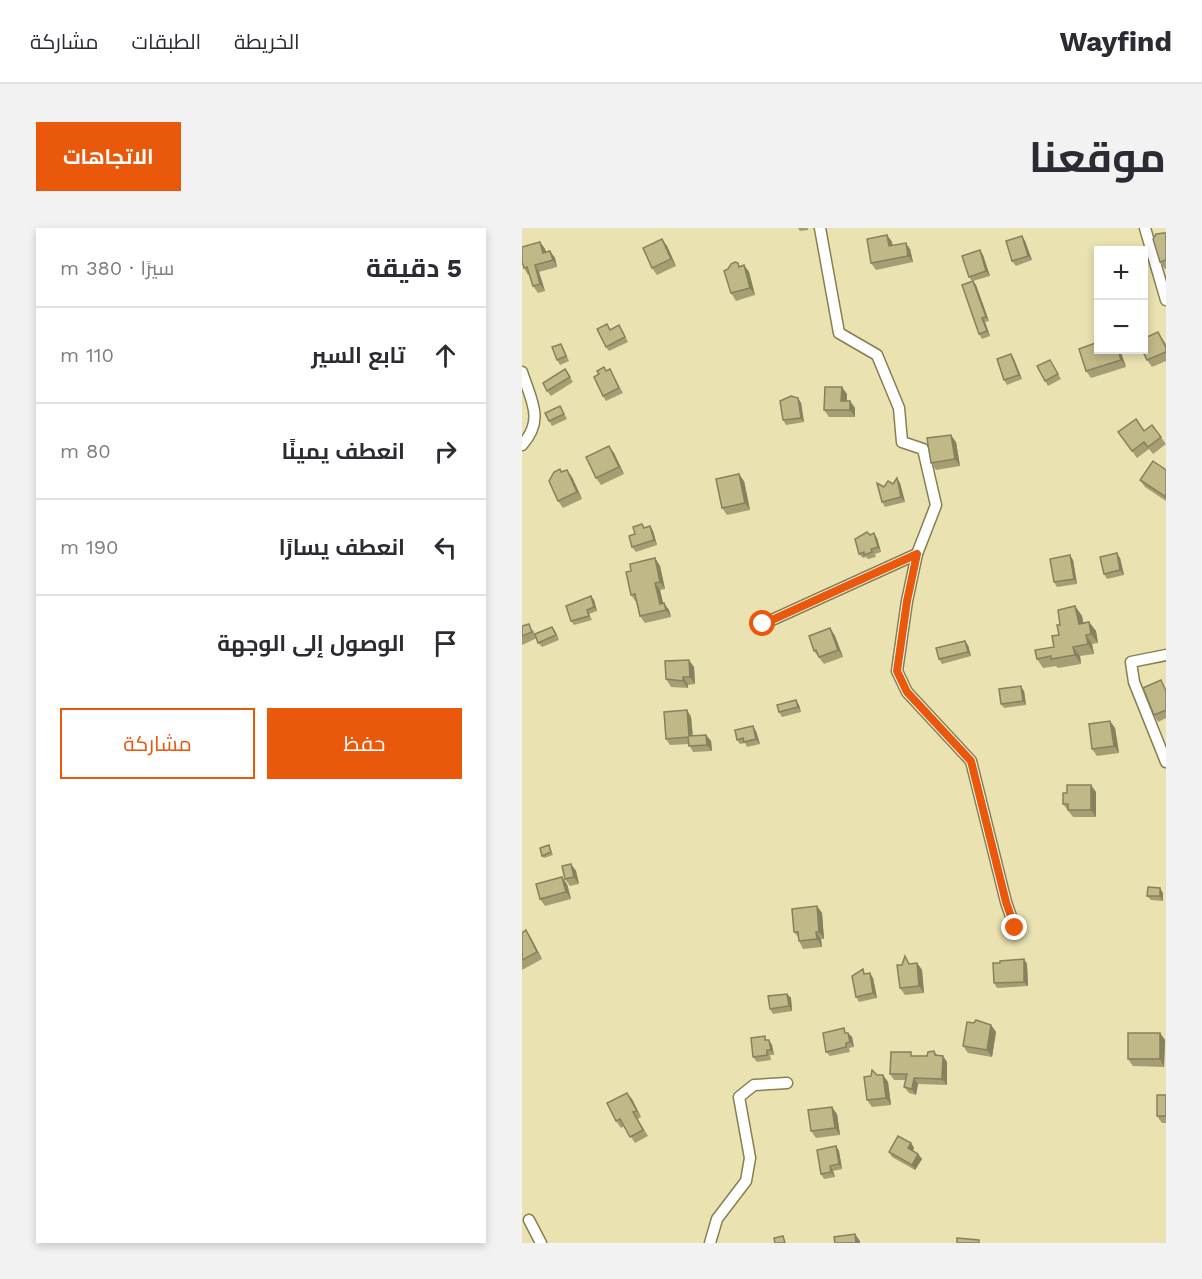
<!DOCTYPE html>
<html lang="ar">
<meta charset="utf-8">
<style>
:root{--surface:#fff;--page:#f2f2f3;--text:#2b2b33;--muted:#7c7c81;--line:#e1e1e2;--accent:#ea580c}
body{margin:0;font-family:"Work Sans",Cairo,sans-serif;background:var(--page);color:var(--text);direction:rtl}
.controls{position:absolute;right:18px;top:18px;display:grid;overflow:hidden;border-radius:0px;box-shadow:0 3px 9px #0003}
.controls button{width:54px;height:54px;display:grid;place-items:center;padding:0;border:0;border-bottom:2px solid var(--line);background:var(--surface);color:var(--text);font:30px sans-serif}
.stop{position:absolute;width:18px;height:18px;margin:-14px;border:4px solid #ea580c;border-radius:50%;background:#fff}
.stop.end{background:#ea580c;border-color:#fff;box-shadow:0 2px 6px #0008}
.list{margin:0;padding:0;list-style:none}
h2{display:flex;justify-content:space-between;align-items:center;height:78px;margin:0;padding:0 24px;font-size:26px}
h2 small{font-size:20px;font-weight:400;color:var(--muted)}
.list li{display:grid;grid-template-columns:39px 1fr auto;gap:18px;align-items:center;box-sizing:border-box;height:96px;padding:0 24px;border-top:2px solid var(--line)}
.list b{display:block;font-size:22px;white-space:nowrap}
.list em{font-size:20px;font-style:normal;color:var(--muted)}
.actions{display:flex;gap:12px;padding:18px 24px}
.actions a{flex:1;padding:14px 0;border:2px solid var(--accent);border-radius:0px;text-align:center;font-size:21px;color:var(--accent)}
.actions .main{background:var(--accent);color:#fff}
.icon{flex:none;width:33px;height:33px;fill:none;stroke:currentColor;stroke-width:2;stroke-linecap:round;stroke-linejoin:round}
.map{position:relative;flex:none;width:644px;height:1015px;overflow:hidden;direction:ltr;border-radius:0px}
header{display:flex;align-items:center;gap:36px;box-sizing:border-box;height:84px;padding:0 30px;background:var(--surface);border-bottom:2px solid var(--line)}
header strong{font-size:28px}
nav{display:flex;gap:33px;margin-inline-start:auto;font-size:21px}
.intro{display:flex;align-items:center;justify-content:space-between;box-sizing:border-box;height:144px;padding:0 36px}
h1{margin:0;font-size:42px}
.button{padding:15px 27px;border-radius:0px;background:var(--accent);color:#fff;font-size:21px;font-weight:700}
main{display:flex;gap:36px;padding:0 36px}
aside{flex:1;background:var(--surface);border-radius:0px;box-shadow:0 3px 9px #0003}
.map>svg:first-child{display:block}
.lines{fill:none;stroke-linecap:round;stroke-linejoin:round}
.minor-casing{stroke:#867f50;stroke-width:13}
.minor{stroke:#fff;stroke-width:10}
.wall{fill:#a59e74}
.shaded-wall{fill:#86815e}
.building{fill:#c0b887;stroke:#86815e;stroke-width:1.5}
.route{stroke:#ea580c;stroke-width:8}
</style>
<header>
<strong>Wayfind</strong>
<nav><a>الخريطة</a><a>الطبقات</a><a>مشاركة</a></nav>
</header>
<div class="intro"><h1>موقعنا</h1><a class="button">الاتجاهات</a></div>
<main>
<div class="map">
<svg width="644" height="1015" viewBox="0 0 644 1015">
<rect width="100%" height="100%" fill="#eae2b0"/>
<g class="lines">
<defs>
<g id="minor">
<path d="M623,0L644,72"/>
<path d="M0,144C9,172 23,192 0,217"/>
<path d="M395,326L385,373L375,443L385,464L449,533L484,674L493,700"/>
<path d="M241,396L395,326L414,277L401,221L380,214L377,180L355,127L317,105L298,0"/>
<path d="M644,427L609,434L612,454L644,534"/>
<path d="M7,992L19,1015"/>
<path d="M188,1015L195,991L224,953L228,930L217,869L232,857L265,855"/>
</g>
</defs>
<use href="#minor" class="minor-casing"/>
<use href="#minor" class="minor"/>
</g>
<g class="wall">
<path d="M276,0H286V2L278,3Z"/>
<path d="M644,5V41H643L638,34Z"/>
<path d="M365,7L370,14V17L388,21L391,34L354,42L349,35Z"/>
<path d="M500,8L503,13L510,32L494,38L490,33Z"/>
<path d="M140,11L145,18L154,38L135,47L130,40Z"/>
<path d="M18,14L23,21L24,24L28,23L33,30L35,39L17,44L23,63L16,65L11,58L8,46L6,47L2,40Z"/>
<path d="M458,22L461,27L468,48L451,53L454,57L467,93L463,94L468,108L460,111L457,106L450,53L447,49Z"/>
<path d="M222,37L227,44L233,67L214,73L209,65L218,38Z"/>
<path d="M88,101L100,102L106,114L87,123L84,119Z"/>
<path d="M636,104L644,116V133L630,139L625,132L623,110Z"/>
<path d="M39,116L42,121L47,133L38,137L35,132Z"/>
<path d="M576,122H598L604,139L569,150L564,143Z"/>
<path d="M489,126L492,131L500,151L485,157L482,152Z"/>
<path d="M528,132L539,151L526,158L523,153Z"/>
<path d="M82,139L84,143L88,141L101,165L84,173L81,168L77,146Z"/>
<path d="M43,141L51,154L29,168L25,163Z"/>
<path d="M325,166V173H328L333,180V189H307L302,182Z"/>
<path d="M276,170L279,175L282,194L264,197L261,192Z"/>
<path d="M38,178L45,191L30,198L27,193Z"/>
<path d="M630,197L644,216L631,226L627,221L615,230L596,204L622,203Z"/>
<path d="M434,214L438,238L414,242L409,235Z"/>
<path d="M87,218L92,225L102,246L79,257L74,250Z"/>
<path d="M644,242V273L623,259L618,252Z"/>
<path d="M40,244L50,249L60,271L41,280L36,273Z"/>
<path d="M222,253L228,282L205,287L200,280Z"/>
<path d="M378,255L383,274L363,279L360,274L362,259Z"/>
<path d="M128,298L131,303L135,317L114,324L110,319L113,306L123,300Z"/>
<path d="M348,307L355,310L359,324L353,326L354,329L346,331L344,329L341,330L337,326Z"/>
<path d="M133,330L138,338L143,361L138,362L141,375L147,382L149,389L123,395L118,388L114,374L109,367V343Z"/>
<path d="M598,330L602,347L585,351L582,346Z"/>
<path d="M551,332L555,356L535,359L532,354Z"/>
<path d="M72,372L75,383L67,386L70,392L52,397L49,393Z"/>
<path d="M553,378L560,388L561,395L567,394L574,403L576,415L570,416L572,426L558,428L559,436L536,440L534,438L521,440L515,431L532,419L537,407L538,397Z"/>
<path d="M0,398L11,402L15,410L0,417Z"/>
<path d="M30,399L34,404L37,412L20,419L16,415Z"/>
<path d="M308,400L313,408L321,429L302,436L292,423Z"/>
<path d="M446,417L449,428L420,436L417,431Z"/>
<path d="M172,439L173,456L166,457V460L149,459L144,451Z"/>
<path d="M644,459V490L636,494L632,487Z"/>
<path d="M502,463L504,477L482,480L479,476Z"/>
<path d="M274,472L277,477L279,484L260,489L257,484Z"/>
<path d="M165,482L169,489L171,508L184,507L189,513L190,523L171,524L167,516L148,517L144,511Z"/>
<path d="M593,500L597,525L575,528L570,521Z"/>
<path d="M234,503L238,516L225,519L223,515L218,516L215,512Z"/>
<path d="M574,564V589H551L541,576L545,565Z"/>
<path d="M28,620L31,627L22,630L20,628Z"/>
<path d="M49,636L54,643L57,656L48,658L43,651Z"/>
<path d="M40,649L45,656L49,671L23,678L18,671Z"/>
<path d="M641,665V673L629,672L625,668Z"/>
<path d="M295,678L300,685L302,711H299L300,719L281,721L277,713L276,709L272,704Z"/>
<path d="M4,702L9,710L20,731L0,742V705Z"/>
<path d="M502,731L505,736L506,758L475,760L472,755Z"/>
<path d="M395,735L400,742L402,765L383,767L378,760L388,736Z"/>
<path d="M345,746L351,750L355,770L337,774L334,769Z"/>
<path d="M265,766L269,770L270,783L251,786L248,781Z"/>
<path d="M469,797L474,804L470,829L446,825L441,818Z"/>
<path d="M325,805H326L330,809L332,819L327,820L328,824L308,828L304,824Z"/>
<path d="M638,805L643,812L642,839L611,838L606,831Z"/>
<path d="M245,812L250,817L252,827H248L249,832L235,834L231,829Z"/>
<path d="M412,823L415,827L421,828L425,834V857L396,856L394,867L387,865L382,859L384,852H372L368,846L392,828H405Z"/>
<path d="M361,847L366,854L369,877L350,879L345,872Z"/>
<path d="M644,867V895H640L635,888Z"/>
<path d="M110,871L119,889L116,891L126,908L113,915L102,898L99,900L94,893Z"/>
<path d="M315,886L318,907L294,910L289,903Z"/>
<path d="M389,915L392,920L391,923L396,926L400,931L393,942L370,929L367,924Z"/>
<path d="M314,918L317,923L320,941L311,943L313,949L302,951L299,946Z"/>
</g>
<g class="shaded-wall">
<path d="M365,7L370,14L372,25L367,18Z"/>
<path d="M500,8L503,13L510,32L506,28Z"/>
<path d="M140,11L145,18L154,38L149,31Z"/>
<path d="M18,14L23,21L26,31L21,25Z"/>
<path d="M384,15L388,21L391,34L386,28Z"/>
<path d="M458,22L461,27L468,48L464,43Z"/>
<path d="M28,23L33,30L35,39L31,32Z"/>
<path d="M13,37L17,44L23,63L18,56Z"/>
<path d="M222,37L227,44L233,67L228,60Z"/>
<path d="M451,53L454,57L467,93L464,89Z"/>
<path d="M460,90L463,94L468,108L465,103Z"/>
<path d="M596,122H598L604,139L599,132Z"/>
<path d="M489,126L492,131L500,151L497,147Z"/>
<path d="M320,159L325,166L324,180L319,173Z"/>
<path d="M276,170L279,175L282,194L279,190Z"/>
<path d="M328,173L333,180V189L328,182Z"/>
<path d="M429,207L434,214L438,238L433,231Z"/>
<path d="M87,218L92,225L102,246L97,239Z"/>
<path d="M45,242L50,249L60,271L55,264Z"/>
<path d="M217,246L222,253L228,282L223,275Z"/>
<path d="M375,250L378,255L383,274L379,269Z"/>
<path d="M128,298L131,303L135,317L132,312Z"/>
<path d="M352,305L355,310L359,324L356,319Z"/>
<path d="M595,325L598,330L602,347L598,342Z"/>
<path d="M548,327L551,332L555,356L552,351Z"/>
<path d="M133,330L138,338L143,361L138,354Z"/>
<path d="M133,355L138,362L143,383L138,376Z"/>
<path d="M69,368L72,372L75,383L72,379Z"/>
<path d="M142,375L147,382L149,389L144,382Z"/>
<path d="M553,378L560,388L563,405L557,396Z"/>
<path d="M567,394L574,403L576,415L569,406Z"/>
<path d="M308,400L313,408L321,429L316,422Z"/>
<path d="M564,407L570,416L572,426L566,416Z"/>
<path d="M443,413L446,417L449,428L446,424Z"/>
<path d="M551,419L558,428L559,436L553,427Z"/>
<path d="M167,432L172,439L173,456L168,449Z"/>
<path d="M161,449L166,457V460L161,453Z"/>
<path d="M499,458L502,463L504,477L501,473Z"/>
<path d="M274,472L277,477L279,484L276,479Z"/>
<path d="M165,482L169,489L171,515L167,508Z"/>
<path d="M588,493L593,500L597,525L592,518Z"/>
<path d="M231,498L234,503L238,516L234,511Z"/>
<path d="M184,507L189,513L190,523L185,517Z"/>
<path d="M569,557L574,564V589L569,582Z"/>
<path d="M49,636L54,643L57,656L52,649Z"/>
<path d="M40,649L45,656L49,671L44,664Z"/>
<path d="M638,660L641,665V673L638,668Z"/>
<path d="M295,678L300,685L302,711L297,704Z"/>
<path d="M4,702L9,710L20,731L15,724Z"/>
<path d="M294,704L299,711L300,719L295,711Z"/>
<path d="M502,731L505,736L506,758L502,754Z"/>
<path d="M395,735L400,742L402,765L397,758Z"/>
<path d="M348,745L351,750L355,770L351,765Z"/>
<path d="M265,766L269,770L270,783L267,778Z"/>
<path d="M469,797L474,804L470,829L465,822Z"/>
<path d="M326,805L330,809L332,819L328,814Z"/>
<path d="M638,805L643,812L642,839L638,831Z"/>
<path d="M247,812L250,817L252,827L249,822Z"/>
<path d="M421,828L425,834V857L420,851Z"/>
<path d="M361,847L366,854L369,877L364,870Z"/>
<path d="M392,850L396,856L394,867L390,861Z"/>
<path d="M105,865L110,871L119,889L115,883Z"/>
<path d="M310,879L315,886L318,907L313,900Z"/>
<path d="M389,915L392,920L390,925L386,920Z"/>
<path d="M314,918L317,923L320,941L317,936Z"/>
<path d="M396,926L400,931L393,942L390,937Z"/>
<path d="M308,938L311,943L313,949L309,944Z"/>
<path d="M333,1006L338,1013V1015H334Z"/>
</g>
<g class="building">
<path d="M642,5H644V32L638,34L631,11L634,6Z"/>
<path d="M365,7L367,18L384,15L386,28L349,35L345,11Z"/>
<path d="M500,8L506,28L490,33L484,13Z"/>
<path d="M140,11L149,31L130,40L121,20Z"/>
<path d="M18,14L21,25L28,23L31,32L13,37L18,56L11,58L5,39L2,40L0,34V19Z"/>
<path d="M458,22L464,43L447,49L440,28Z"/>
<path d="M213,34L216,35L217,39L222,37L228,60L209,65L202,43L206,41L209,36Z"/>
<path d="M451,53L464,89L460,90L465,103L457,106L440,57Z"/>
<path d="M85,96L88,102L97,97L103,109L84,119L75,101Z"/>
<path d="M576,96V106L574,97Z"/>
<path d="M636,104L644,120V124L625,132L620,122H621V109L623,110Z"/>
<path d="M576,114V122H596L599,132L564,143L557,121Z"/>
<path d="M39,116L44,128L35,132L30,119Z"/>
<path d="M489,126L497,147L482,152L475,131Z"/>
<path d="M528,132L536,146L523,153L515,138Z"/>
<path d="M82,139L84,143L88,141L97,160L81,168L72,149L77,146L75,143Z"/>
<path d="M43,141L48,149L25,163L21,155Z"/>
<path d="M303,159H320L319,173H328V182H302Z"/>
<path d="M269,168L276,170L279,190L261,192L258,173Z"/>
<path d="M38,178L42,186L27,193L23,185Z"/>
<path d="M614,191L622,203L630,197L639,209L626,219L622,214L610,223L596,204Z"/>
<path d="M429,207L433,231L409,235L405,210Z"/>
<path d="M87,218L97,239L74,250L64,229Z"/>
<path d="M631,233L644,242V269L618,252Z"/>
<path d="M38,241L39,244L45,242L55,264L36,273L27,253L32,244Z"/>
<path d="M217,246L223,275L200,280L194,251Z"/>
<path d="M375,250L379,269L360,274L355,255L362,259L366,253L371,256Z"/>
<path d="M120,296L122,300L128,298L132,312L110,319L107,308L113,306L111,299Z"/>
<path d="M345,304L348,307L352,305L356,319L349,321L350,324L342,327V324L337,326L333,311Z"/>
<path d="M595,325L598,342L582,346L578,329Z"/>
<path d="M548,327L552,351L532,354L528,331Z"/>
<path d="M133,330L138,354L133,355L138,376L142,375L144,382L118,388L113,366L109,367L104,344L109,343L108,336Z"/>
<path d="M69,368L72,379L65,382L67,388L49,393L44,378Z"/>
<path d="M553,378L557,396L567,394L569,406L564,407L566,416L551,419L553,427L529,431V428L515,431L513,422L532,419L530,408L537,407L535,397H538L536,382Z"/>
<path d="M7,396L10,404L0,408V398Z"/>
<path d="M30,399L34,407L16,415L13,406Z"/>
<path d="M308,400L316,422L297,429L294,422L292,423L287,408Z"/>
<path d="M443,413L446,424L417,431L414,420Z"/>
<path d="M167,432L168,449H161V453L144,451L143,433Z"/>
<path d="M639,452L644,463V482L632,487L621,460Z"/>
<path d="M499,458L501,473L479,476L477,461Z"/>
<path d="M274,472L276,479L257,484L255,477Z"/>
<path d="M165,482L167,508L184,507L185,517L167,518L166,509L144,511L142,484Z"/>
<path d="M588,493L592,518L570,521L567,496Z"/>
<path d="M231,498L234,511L222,514L221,510L215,512L213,502Z"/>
<path d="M545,557H569V582H546V576H541V565H545Z"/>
<path d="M27,617L29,624L20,628L18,620Z"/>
<path d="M49,636L52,649L43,651L40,638Z"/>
<path d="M40,649L44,664L18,671L14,656Z"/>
<path d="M626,659L638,660V668H625Z"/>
<path d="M295,678L297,704H294L295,711L277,713L276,704H272L270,681Z"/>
<path d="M4,702L15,724L0,732V705Z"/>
<path d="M383,728L387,736L395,735L397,758L378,760L375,737H380Z"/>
<path d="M502,731V754L472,755L471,735H478V733Z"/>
<path d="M341,741L342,746L348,745L351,765L334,769L330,748Z"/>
<path d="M265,766L267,778L248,781L246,768Z"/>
<path d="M454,792L469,797L465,822L441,818L445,794L452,795Z"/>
<path d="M322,800L323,805H326L328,814L324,815V819L304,824L301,805Z"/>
<rect x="606" y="805" width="32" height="26"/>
<path d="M243,808V812H247L249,822H245V827L231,829L229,810Z"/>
<path d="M412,823L413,827L421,828L420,851L392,850L390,861L382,859L385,846H368L369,824H389V828H405L406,824Z"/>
<path d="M350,842L355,847H361L364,870L345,872L342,849L349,848Z"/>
<path d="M105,865L115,883L111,884L121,902L108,909L98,891L94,893L85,875Z"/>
<rect x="635" y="867" width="9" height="21"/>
<path d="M310,879L313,900L289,903L286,882Z"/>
<path d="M376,908L389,915L386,920L396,926L390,937L367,924Z"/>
<path d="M314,918L317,936L308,938L309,944L299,946L295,922Z"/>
<path d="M333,1006L334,1015H313L312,1009Z"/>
<path d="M261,1008L263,1015H253L252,1010Z"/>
<path d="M435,1010L457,1012V1015H435Z"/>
</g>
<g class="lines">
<path class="route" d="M241,396L395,326L385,373L375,443L385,464L449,533L484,674L493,700"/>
</g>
</svg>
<div class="controls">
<button>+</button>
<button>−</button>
</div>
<div class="stop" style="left:241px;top:396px"></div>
<div class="stop end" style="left:493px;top:700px"></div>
</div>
<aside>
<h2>5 دقيقة<small>سيرًا · 380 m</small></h2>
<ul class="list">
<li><svg class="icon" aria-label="ahead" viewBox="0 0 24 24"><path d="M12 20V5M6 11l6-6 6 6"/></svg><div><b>تابع السير</b></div><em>110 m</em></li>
<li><svg class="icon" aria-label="right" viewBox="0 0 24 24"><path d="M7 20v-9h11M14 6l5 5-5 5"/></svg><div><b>انعطف يمينًا</b></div><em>80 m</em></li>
<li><svg class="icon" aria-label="left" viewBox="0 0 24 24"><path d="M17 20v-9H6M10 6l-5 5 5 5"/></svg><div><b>انعطف يسارًا</b></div><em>190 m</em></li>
<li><svg class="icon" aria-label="arrive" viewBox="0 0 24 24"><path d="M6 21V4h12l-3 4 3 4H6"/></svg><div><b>الوصول إلى الوجهة</b></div></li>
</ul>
<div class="actions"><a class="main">حفظ</a><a>مشاركة</a></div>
</aside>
</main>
